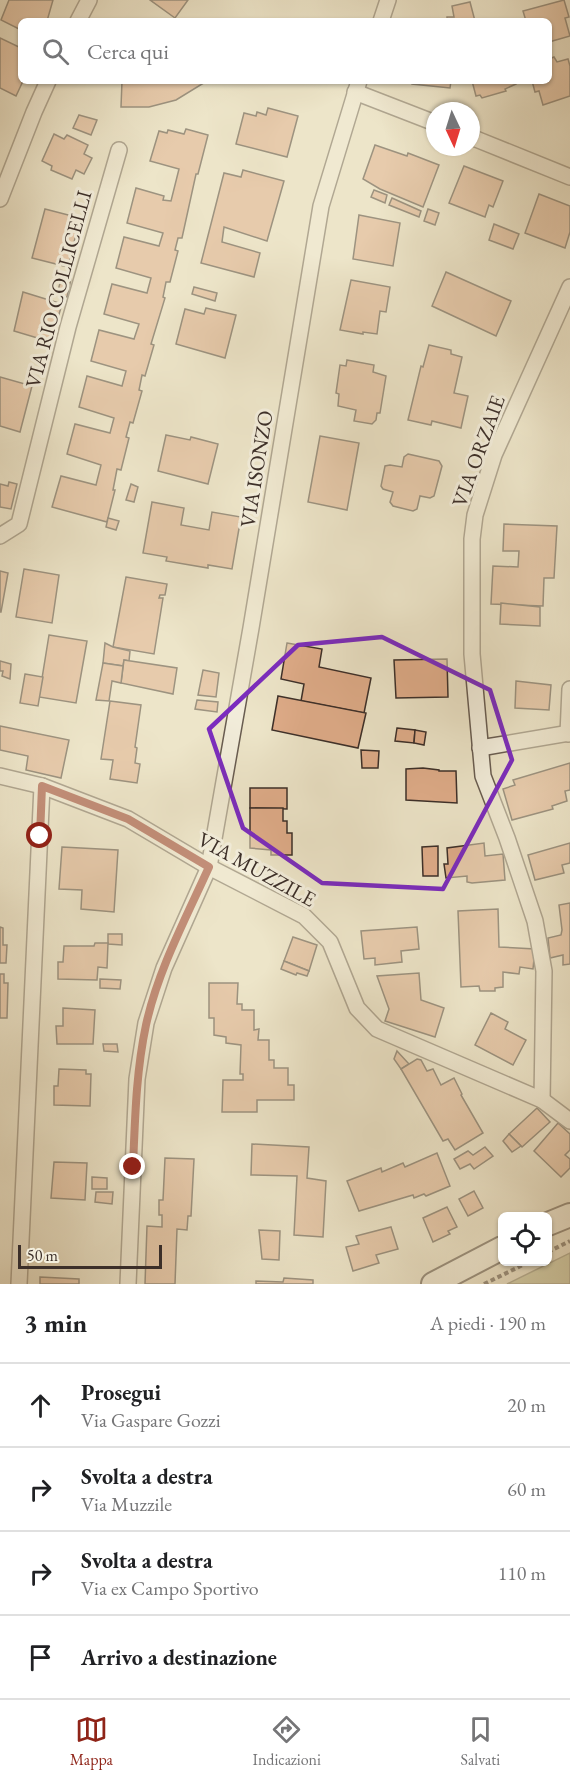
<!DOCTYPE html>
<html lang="it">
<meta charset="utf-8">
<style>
:root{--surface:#fff;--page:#f2f2f2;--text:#202124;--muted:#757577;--line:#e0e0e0;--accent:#8f2418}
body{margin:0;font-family:"EB Garamond",serif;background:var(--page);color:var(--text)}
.controls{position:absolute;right:18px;bottom:18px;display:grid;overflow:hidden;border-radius:9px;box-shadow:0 2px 4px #0004}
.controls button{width:54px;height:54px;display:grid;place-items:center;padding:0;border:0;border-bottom:2px solid var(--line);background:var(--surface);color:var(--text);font:30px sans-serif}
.compass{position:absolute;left:426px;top:102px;width:54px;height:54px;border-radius:50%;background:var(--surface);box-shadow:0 2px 4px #0004;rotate:176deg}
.scale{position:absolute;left:18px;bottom:15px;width:144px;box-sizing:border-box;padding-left:6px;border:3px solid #3c2f29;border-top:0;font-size:16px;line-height:21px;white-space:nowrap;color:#3c2f29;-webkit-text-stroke:4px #f3eedc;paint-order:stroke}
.stop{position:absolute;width:18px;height:18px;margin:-14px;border:4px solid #8f2418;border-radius:50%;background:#fff}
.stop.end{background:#8f2418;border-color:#fff;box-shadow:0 2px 6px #0008}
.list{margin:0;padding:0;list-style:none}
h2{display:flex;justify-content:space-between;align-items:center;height:78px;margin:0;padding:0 24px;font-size:26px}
h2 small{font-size:20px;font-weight:400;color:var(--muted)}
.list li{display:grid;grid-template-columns:39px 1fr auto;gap:18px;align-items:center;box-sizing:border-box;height:84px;padding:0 24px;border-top:2px solid var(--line)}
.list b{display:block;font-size:22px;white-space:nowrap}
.list p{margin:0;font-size:20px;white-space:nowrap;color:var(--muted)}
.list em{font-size:20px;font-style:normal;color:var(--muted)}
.icon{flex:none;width:33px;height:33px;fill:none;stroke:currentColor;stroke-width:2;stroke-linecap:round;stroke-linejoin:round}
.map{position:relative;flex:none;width:570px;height:1284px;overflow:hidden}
.search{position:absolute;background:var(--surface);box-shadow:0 2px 4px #0004;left:18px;right:18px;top:18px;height:66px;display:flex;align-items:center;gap:15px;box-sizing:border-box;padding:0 21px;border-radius:9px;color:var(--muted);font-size:22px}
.sheet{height:414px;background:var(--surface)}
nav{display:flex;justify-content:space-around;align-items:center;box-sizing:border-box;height:84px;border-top:2px solid var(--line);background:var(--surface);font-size:16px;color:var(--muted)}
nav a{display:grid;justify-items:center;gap:3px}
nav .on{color:var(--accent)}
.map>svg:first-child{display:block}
.green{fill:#c0c291;stroke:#7e785d;stroke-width:1.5}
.building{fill:#dfac89;stroke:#3c2f29;stroke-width:1.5}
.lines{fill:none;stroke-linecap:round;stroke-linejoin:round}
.minor-casing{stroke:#685c51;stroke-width:18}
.secondary-casing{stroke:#3c2f29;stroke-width:26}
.path{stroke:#3c2f29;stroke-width:4;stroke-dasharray:4.5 3;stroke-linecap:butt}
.minor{stroke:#f3eedc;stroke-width:15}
.secondary{stroke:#f3eedc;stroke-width:22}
.route{stroke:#8f2418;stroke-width:8}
.marked{fill:none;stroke:#7b2cbf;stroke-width:4.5;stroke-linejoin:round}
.labels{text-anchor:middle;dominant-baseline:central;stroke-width:6;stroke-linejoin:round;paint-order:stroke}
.street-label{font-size:21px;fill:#3c2f29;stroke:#f3eedc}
</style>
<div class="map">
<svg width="570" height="1284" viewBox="0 0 570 1284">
<rect width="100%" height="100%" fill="#ede5c9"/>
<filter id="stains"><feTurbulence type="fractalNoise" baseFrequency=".00333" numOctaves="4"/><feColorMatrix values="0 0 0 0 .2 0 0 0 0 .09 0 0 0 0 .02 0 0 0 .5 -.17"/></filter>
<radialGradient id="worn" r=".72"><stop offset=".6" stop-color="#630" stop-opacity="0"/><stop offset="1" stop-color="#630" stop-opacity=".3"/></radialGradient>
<path class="green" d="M570,1253V1284H507Z"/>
<g class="building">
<path d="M9,0H53L47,21H21V30L1,20Z"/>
<path d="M150,0H188L175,18Z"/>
<path d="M564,0L569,17L565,18L570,36L549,42V21H526L523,11Z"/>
<path d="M470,2L475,21H447V17H454L452,6Z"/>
<path d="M0,38L21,48V81H23L16,96L0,88Z"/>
<path d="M554,57L557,62L568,59L570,66V96L543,105L539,91L535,92L532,81H549V59Z"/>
<path d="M122,81H207L176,100L149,107H121Z"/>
<path d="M412,81H451L450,88L412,84Z"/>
<path d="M472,81H515L516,84L505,89L506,91L482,98L480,95L476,96Z"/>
<path d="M268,108L298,116L287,157L236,144L244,113L256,116L257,112L266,115Z"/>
<path d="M79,115L97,120L91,135L73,128Z"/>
<path d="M186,129L208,135L198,174H196L182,238H178L175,250L178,251L170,282H166L163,297L165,298L151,344L154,345L145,376L142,375L139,390L142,391L133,423L130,422L126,437L129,438L121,470L117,469L113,490H115L107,522L52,507L61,476L96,485L101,465L67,454L75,424L110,433L114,418L79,407L87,376L122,386L126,371L91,361L99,330L134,339L139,324L104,314L112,284L147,293L151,278L116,268L124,237L159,246L163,233L127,223L136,188L164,196L163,200L171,201L179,169L150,161L159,131L167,133L168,130L184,134Z"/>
<path d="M54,134L64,139L67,135L88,145L84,154L92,158L84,174L76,170L72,179L51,170L52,166L42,161Z"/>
<path d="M375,145L407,156L408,153L439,165L423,207L380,189L363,179Z"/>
<path d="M464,166L503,181L493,207L489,205L485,217L449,203Z"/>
<path d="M243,170L284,181L267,241L224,227L222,242L260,253L254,277L201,263L224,173L241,177Z"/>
<path d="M374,190L387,195L385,203L371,197Z"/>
<path d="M539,194L570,206V232L565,248L525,233Z"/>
<path d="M392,198L421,211L419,217L389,205Z"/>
<path d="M45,209L80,218L68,267L32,258Z"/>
<path d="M428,209L439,213L435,225L424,221Z"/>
<path d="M359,215L400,223L393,266L353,259Z"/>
<path d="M494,224L519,234L513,249L489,240Z"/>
<path d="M446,272L511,301L496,336L432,306Z"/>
<path d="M62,276L71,279L67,297L57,294Z"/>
<path d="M351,280L390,287L386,312L380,311L377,334L363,332V334L340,330Z"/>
<path d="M194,287L217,293L215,301L192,294Z"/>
<path d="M23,292L62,304L51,342L14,331Z"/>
<path d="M206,308L236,315L225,358L176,344L185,309L204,314Z"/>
<path d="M429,345L451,350V354L462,357L454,393L468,396L461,428L432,421L431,425L408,420L421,366L423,367Z"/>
<path d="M347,360L374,365L373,372L386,376L380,413H377L376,420L372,424L354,421L356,410L338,406L339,394L336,393L340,365L346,366Z"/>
<path d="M0,377L32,386L20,432L0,426Z"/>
<path d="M166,435L190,440L191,437L218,444L208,484L158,471Z"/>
<path d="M320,436L359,443L347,510L308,502Z"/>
<path d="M408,454L439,461L442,466L434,496L430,498L420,496L417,509L413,511L393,506L390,502L393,492L383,489L381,486L385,466L390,465L402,467L404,457Z"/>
<path d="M9,482L17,484L11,509L0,507V484L8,486Z"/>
<path d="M131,484L138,487L134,502L126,500Z"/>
<path d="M152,502L184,508L181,525L209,530L212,512L241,517L232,569L208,565V568L166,561L167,557L143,553Z"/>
<path d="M108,518L119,521L116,530L106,527Z"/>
<path d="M504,524L557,526L554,578H544L543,606L491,604L493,566L518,567L519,551H503Z"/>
<path d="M24,569L59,575L52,623L16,617Z"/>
<path d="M0,571L8,573L1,612H0Z"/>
<path d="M126,577L167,584L165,595H160L159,598H163L154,654L113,647Z"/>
<path d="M501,603L540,607V626L500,624Z"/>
<path d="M49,635L87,641L76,703L39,697Z"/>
<path d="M105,643L113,647L130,651L129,661L124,660L123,666L103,663Z"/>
<path d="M287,643L322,649L319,667L371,678L364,713L301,701L304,684L281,679Z"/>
<path d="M447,659L448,697L396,698L394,660Z"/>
<path d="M124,660L177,668L173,694L121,683Z"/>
<path d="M0,661L11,664L10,679L2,676L3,671H0Z"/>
<path d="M103,663L123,666L121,683L112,681L109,701L96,700Z"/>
<path d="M203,670L219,673L216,697L198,695Z"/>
<path d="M25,674L43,677L38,706L20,703Z"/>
<path d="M516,681L551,685L549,710L515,708Z"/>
<path d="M278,696L366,713L358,748L272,730Z"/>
<path d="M197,700L218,702L217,712L195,709Z"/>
<path d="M110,701L141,705L135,747L137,748L135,763L140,764L137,783L110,779L113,760L101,759Z"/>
<path d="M0,726L69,740L61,778L26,770L28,756L0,750Z"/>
<path d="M397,728L415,730L414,743L395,741Z"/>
<path d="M415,730L426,732L424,745L414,743Z"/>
<path d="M361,750L379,751L378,768H362Z"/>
<path d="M570,763V790L565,791L567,801L552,806L553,809L512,820L503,789L515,785L513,780Z"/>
<path d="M423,768L439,770V771H456L457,803L406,800V769Z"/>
<path d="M250,788H287V809L250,808Z"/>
<path d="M250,808H283V821H287V833H292V855H271V850L250,848Z"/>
<path d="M484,843L485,856L503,854L505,880L472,883L467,882V876L446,878L444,864H448L447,848Z"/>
<path d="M570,843V863L562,865L564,873L535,880L528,855Z"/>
<path d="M438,846V876H423L422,847Z"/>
<path d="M62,847L118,850L114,912L81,909L82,890L59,889Z"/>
<path d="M570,903V964L563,965V955L550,958L548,938L561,935L562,930L559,905Z"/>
<path d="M498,909L499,947L535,949L533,969L520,967L519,974L503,972V987L495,988V991H480L479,986L461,987L458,911Z"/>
<path d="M0,927L3,928V945H7L6,963H0Z"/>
<path d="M417,927L419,949L401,951L402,962L375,965V958L364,959L361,931Z"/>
<path d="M108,934H122V945L108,944Z"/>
<path d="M293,937L317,945L309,971L284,961Z"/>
<path d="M95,943H108L107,968L98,967L97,980L58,979V962H63L64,946H94Z"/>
<path d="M284,961L309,971L307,976L297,973L296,975L281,969Z"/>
<path d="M419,973L421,1000L444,1008L435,1037L385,1021L389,1009L377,976Z"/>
<path d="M0,974H4V983H8L7,1018H0Z"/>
<path d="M100,979L121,980L120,989L100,988Z"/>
<path d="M209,983H238L237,1004H242V1010H254V1030L259,1029L258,1040H269V1060H274V1068H288V1085H294V1100H257V1112H222L223,1080H243V1074H240L241,1045L226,1043V1037L214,1035V1018H209Z"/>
<path d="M63,1008L95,1010L93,1044H57L56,1026H63Z"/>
<path d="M491,1013L508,1022L505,1029L526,1040L513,1065L475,1045Z"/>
<path d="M103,1044H117L118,1052L104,1051Z"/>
<path d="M397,1051L409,1064L401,1069L394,1059Z"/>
<path d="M417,1059L421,1060L427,1071L433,1069L441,1085L454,1078L462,1094L461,1095L483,1133L455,1150L448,1139L443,1141L401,1069Z"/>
<path d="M59,1069L86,1070V1074H91L90,1106L54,1105V1086H58Z"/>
<path d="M537,1108L550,1122L522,1147L509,1134Z"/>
<path d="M558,1123L570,1134V1150L565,1155L570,1159V1168L561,1177L534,1151Z"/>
<path d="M509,1134L521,1146L512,1152L503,1141Z"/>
<path d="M252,1144L309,1147L307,1178L326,1181L323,1237L294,1235L297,1176L251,1175Z"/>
<path d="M485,1147L493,1156L474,1169L470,1164L460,1169L454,1159L468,1151L473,1155Z"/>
<path d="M437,1153L450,1186L426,1196L424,1194L414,1198L413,1195L359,1211L347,1181L381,1168L382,1172L403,1163L405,1167Z"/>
<path d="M165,1158L194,1159L191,1216H188L187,1230L177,1229L175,1284H145L147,1226L162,1227V1215H159V1200H163Z"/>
<path d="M54,1162L87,1163L85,1200L51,1198Z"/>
<path d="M92,1177L107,1178V1189H92Z"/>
<path d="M474,1191L483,1208L468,1216L459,1199Z"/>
<path d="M96,1192H113L112,1204L95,1202Z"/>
<path d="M447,1207L457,1227L448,1231L450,1234L433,1242L423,1218Z"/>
<path d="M391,1227L398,1249L376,1255L379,1263L353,1271L346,1247L359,1244L356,1236Z"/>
<path d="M259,1230L280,1231L279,1260L262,1259Z"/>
<path d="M40,1277L79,1279V1284H40Z"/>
<path d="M284,1278L313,1280V1284H256V1281L283,1282Z"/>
</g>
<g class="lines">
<defs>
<g id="minor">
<path d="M78,21L89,0"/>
<path d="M381,21L388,0"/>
<path d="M355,92L435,123"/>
<path d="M471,137L570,177"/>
<path d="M0,199L34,112L48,81"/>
<path d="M0,536L19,524L68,327L119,150"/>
<path d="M568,734L570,689"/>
<path d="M480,748L570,733"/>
<path d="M0,776L42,786L128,819L209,867L304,916L330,942L357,1008L377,1029L542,1100L570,1121"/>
<path d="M542,1100L544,971L535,921L507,838L483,776L472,654V539L475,515L494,455L570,287"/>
<path d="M19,1284L42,786"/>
<path d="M128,1284L137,1079L146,1023L164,968L209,867L251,628L321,206L359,81"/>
</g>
<g id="secondary">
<path d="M548,1224L570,1215"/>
<path d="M433,1284L502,1248"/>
</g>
</defs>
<use href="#minor" class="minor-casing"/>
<use href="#secondary" class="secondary-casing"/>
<g class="path">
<path d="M548,1252L570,1241"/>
<path d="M484,1284L529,1262"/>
</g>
<use href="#minor" class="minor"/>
<use href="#secondary" class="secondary"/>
</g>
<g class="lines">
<path class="route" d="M40,836L42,786L128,819L209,867C186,918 158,970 146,1025C136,1072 135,1119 133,1167"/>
</g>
<path d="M0 0H570V1284H0ZM382,637L490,690L512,760L443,889L322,883L243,828L209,729L298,645Z" fill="#ede5c9" fill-opacity=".55" fill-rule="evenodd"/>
<path class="marked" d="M382,637L490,690L512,760L443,889L322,883L243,828L209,729L298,645Z"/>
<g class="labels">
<g class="street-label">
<text transform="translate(58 289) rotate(-75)">VIA RIO COLLICELLI</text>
<text transform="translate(478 451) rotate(-70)">VIA ORZAIE</text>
<text transform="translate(256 469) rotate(-81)">VIA ISONZO</text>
<text transform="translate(257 869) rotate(29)">VIA MUZZILE</text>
</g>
</g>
<rect width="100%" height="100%" filter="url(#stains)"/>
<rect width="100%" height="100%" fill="url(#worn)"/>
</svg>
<div class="controls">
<button><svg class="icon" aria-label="locate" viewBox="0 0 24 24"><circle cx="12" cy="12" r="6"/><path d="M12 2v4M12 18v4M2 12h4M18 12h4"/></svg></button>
</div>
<svg class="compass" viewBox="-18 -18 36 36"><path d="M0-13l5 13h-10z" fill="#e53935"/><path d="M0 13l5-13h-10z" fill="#757577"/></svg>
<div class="scale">50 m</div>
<div class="stop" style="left:40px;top:836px"></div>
<div class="stop end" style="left:133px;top:1167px"></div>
<div class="search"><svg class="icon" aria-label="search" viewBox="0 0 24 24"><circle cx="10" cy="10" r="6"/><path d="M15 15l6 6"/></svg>Cerca qui</div>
</div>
<section class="sheet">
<h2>3 min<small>A piedi · 190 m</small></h2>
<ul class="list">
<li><svg class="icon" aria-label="ahead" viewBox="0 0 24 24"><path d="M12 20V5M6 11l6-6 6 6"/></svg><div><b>Prosegui</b><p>Via Gaspare Gozzi</p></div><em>20 m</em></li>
<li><svg class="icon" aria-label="right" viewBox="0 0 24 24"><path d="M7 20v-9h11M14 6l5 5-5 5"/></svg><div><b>Svolta a destra</b><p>Via Muzzile</p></div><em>60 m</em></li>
<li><svg class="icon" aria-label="right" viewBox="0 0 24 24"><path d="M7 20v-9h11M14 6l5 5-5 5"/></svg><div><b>Svolta a destra</b><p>Via ex Campo Sportivo</p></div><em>110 m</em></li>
<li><svg class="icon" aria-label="arrive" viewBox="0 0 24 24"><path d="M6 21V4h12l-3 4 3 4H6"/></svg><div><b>Arrivo a destinazione</b></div></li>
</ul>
</section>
<nav>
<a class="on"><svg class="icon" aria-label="map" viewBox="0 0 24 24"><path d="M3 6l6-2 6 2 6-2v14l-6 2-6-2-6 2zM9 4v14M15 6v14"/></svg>Mappa</a>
<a><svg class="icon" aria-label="directions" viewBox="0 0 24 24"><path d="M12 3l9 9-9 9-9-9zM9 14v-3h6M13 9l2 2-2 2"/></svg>Indicazioni</a>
<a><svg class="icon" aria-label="saved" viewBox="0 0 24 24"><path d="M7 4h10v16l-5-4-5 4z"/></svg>Salvati</a>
</nav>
